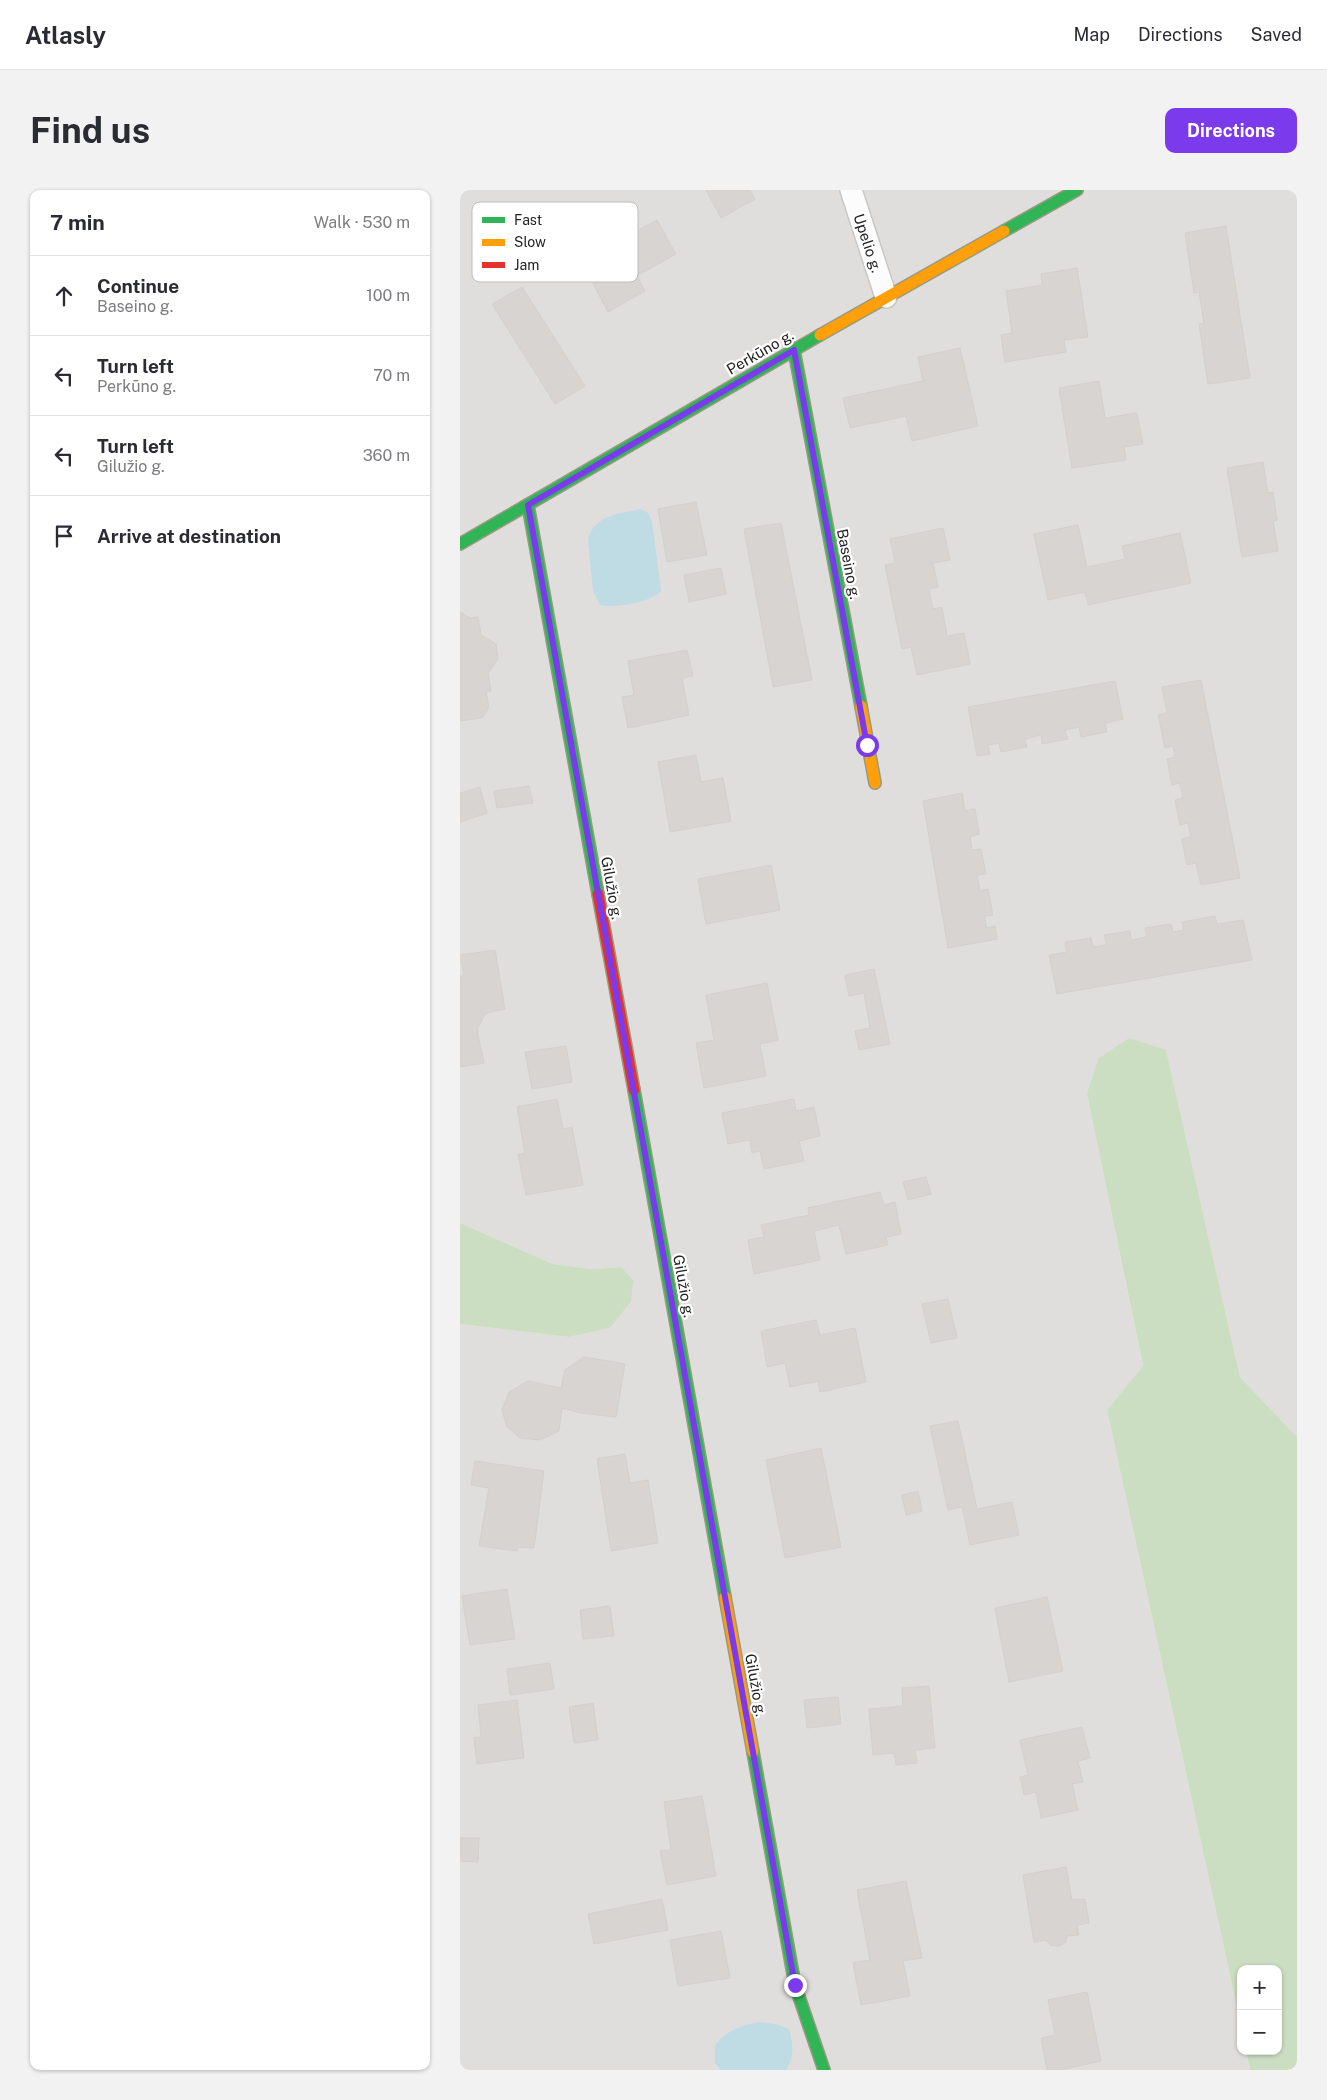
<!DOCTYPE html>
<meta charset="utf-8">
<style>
:root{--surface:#fff;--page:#f2f2f3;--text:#2b2b33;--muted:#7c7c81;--line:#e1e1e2;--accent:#7c3aed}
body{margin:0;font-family:"Public Sans",sans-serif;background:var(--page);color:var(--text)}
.controls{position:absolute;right:15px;bottom:15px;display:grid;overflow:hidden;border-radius:10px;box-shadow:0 1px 4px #0004}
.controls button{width:45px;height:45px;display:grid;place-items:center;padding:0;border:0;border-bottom:1px solid var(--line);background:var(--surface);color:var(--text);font:25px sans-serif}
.stop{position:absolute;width:15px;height:15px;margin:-11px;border:4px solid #7c3aed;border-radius:50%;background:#fff}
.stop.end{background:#7c3aed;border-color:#fff;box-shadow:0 1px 5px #0008}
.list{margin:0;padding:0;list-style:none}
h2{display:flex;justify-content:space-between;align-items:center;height:65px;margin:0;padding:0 20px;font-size:21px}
h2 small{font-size:16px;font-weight:400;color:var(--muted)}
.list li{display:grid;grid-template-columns:32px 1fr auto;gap:15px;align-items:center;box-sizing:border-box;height:80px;padding:0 20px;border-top:1px solid var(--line)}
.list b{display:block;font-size:19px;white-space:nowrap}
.list p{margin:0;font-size:16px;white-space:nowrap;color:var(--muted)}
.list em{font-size:16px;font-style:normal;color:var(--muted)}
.icon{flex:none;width:28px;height:28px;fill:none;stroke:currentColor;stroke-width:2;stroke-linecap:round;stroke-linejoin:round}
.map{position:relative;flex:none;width:837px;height:1880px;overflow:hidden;border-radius:10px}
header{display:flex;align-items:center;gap:30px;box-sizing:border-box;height:70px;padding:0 25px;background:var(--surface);border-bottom:1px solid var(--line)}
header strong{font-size:24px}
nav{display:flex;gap:28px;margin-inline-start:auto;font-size:18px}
.intro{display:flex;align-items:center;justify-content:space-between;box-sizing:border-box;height:120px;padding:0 30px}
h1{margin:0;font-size:35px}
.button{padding:12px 22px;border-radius:10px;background:var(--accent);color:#fff;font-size:18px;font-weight:700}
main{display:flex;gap:30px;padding:0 30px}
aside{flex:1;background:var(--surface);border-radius:10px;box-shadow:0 1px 4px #0004}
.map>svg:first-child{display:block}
.residential{fill:#dfdedc}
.forest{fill:#cbdec1}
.water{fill:#bfdbe3}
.building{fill:#d7d4d2;stroke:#d3d0cc}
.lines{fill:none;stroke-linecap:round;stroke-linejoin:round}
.street-casing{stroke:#c9c8c7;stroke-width:24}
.fast-casing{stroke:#999a82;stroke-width:14}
.slow-casing{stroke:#999a82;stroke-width:14}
.jam-casing{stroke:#999a82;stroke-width:14}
.street{stroke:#fdfcfc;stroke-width:21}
.fast{stroke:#30b455;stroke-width:11}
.slow{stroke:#ff9f0a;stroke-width:11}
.jam{stroke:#e5322d;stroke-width:11}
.route{stroke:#7c3aed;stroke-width:6}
.labels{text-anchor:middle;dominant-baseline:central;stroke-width:4.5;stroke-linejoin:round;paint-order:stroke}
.street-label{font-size:15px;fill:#222;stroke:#fff}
.key{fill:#fff;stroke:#bdbdbd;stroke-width:1}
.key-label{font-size:14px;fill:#222}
</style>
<header>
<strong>Atlasly</strong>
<nav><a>Map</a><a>Directions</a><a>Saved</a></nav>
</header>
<div class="intro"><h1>Find us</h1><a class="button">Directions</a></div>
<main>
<aside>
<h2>7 min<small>Walk · 530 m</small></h2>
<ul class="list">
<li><svg class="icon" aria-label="ahead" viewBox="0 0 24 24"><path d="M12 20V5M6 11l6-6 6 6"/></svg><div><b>Continue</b><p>Baseino g.</p></div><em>100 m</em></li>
<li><svg class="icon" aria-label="left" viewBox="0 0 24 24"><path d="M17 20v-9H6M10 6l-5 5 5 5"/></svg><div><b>Turn left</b><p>Perkūno g.</p></div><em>70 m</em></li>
<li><svg class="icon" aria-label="left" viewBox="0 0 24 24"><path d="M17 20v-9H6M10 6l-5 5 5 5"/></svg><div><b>Turn left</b><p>Gilužio g.</p></div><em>360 m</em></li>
<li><svg class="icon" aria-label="arrive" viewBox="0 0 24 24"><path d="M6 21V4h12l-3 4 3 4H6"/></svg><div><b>Arrive at destination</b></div></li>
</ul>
</aside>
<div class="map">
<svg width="837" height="1880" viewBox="0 0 837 1880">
<rect width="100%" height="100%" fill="#f0eeeb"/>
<path class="residential" d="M0,0H837V1247L780,1187L706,861L627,904L683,1177L647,1220L781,1836V1861H786L790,1880H0V1134L109,1147L150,1138L171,1112L161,1077L132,1079L93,1074L0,1033Z"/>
<g class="forest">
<path d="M669,848L706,860L780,1187L837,1247V1880H790L786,1861H818V1779H781V1836L647,1220L683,1176L627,904L638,869Z"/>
<path d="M0,1033L93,1074L132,1079L161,1077L173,1090L171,1112L150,1138L109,1147L0,1134Z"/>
</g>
<g class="water">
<path d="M180,319L188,323L192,331L201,401C192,412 153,419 140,415L133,401L128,350C134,325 159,324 180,319Z"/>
<path d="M301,1832L316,1834L329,1839C333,1854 335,1865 326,1880H261L255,1873V1855C268,1840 281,1835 301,1832Z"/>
</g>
<g class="building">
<path d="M246,0H290L295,9L261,28Z"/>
<path d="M197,30L216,64L177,86L185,101L148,122L121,71Z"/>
<path d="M766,36L790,188L748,194L739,134L744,133L739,102L734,103L725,43Z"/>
<path d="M617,78L628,147L604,150L606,162L545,172L541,145L552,143L546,101L582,95L581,84Z"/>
<path d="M62,97L125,196L95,214L32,114Z"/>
<path d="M500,158L518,236L452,251L446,226L390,238L383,208L463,191L458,167Z"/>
<path d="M639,191L645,228L677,223L683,254L664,257L666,270L612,278L599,198Z"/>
<path d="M803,272L808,303L813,302L817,330L813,331L818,361L782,367L767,278Z"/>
<path d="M236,312L247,365L207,372L198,319Z"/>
<path d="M321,333L352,490L313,497L284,339Z"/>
<path d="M618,335L627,377L665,369L662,356L720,343L731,393L628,415L625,402L588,410L574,344Z"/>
<path d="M483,338L490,370L473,373L478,397L469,399L473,419L482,417L487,446L504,443L510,474L457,485L451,457L442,459L425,375L435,373L430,349Z"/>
<path d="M261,378L266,404L229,412L224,385Z"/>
<path d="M0,422L10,428L18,427L21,445L36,454L38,469L28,483L31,501L26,502L29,517L22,528L0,531Z"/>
<path d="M227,460L233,486L222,488L229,525L168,538L162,507L174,505L168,471Z"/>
<path d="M741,490L780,688L741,695L736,673L727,675L722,649L731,647L728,633L720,635L715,610L723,608L720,593L712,595L707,569L715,567L713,556L705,558L698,525L707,523L702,497Z"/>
<path d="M655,491L663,529L645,533L647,542L621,547L619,537L605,540L608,549L582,554L581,545L565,549L567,557L541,562L539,553L528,555L530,564L517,566L508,517Z"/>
<path d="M236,565L241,592L263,588L271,631L210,642L198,572Z"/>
<path d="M69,596L73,613L37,618L34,601Z"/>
<path d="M20,597L27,623L0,632V603Z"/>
<path d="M502,603L505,621L515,619L519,644L510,647L512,660L521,659L526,684L517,685L520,701L528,699L533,725L525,726L526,738L535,736L537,749L488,758L463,611Z"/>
<path d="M311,675L320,720L246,734L238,689Z"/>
<path d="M755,726L757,734L783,730L792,770L597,804L589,765L607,762L605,752L631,748L633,757L647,755L644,745L670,741L671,750L687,747L685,738L711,734L713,742L724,740L722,732Z"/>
<path d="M35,760L45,819L26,823L17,839L24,873L0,877V786H4L0,765Z"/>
<path d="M414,779L430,854L399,860L395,841L410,838L404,803L389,806L385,785Z"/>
<path d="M307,793L318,850L300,854L306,886L244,898L236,853L254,850L246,805Z"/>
<path d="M106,856L112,892L72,899L65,862Z"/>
<path d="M97,909L103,939L112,937L123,995L66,1005L58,965L65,963L57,917Z"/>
<path d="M334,909L336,921L354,917L360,946L339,951L344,971L304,979L300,961L292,963L290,950L268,954L262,923Z"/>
<path d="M466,987L471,1004L448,1010L443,992Z"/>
<path d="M420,1002L424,1015L435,1012L441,1044L426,1047L428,1055L386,1064L379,1035L354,1041L360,1070L294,1084L288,1050L304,1047L301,1035L349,1025L348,1018Z"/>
<path d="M488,1109L497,1148L471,1153L462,1114Z"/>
<path d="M356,1130L360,1145L395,1138L406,1192L360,1202L358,1191L330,1197L325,1173L307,1177L301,1141Z"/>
<path d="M124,1167L165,1174L156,1227L121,1223L102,1218L99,1241L80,1250L60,1248L47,1237L42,1220L49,1202L68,1191L101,1198L105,1180Z"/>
<path d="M498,1231L517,1319L552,1312L559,1345L510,1355L502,1317L488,1320L470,1236Z"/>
<path d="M361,1258L381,1357L325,1368L306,1270Z"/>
<path d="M165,1264L170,1293L188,1290L198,1353L151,1361L137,1269Z"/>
<path d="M15,1271L84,1281L74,1358L58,1357L57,1361L19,1356L29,1298L11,1295Z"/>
<path d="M458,1301L462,1321L446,1325L442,1305Z"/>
<path d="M47,1399L55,1449L10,1455L2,1406Z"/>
<path d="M587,1407L603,1481L549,1492L535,1418Z"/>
<path d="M150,1416L154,1446L123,1449L120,1420Z"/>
<path d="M90,1473L94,1499L50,1505L47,1479Z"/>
<path d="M469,1496L475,1558L455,1560L457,1573L436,1575L434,1563L413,1565L409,1519L443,1516L442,1498Z"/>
<path d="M378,1507L381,1534L347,1538L344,1510Z"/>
<path d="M57,1510L64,1568L17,1574L14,1548L21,1547L18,1515Z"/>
<path d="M133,1513L138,1550L114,1553L109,1517Z"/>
<path d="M622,1537L630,1568L618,1571L623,1592L612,1594L618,1620L581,1628L576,1602L564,1605L560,1587L568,1585L560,1550Z"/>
<path d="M242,1606L256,1686L207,1695L200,1661L211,1660L204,1612Z"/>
<path d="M0,1648H19L18,1672L0,1671Z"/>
<path d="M606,1677L612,1710L625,1709L629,1733L617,1735L619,1745L607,1746L606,1752L599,1756L590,1755L586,1750L574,1752L563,1685Z"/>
<path d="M446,1691L462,1768L443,1771L450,1806L401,1815L393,1773L410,1770L397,1700Z"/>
<path d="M202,1709L208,1740L134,1754L128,1724Z"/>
<path d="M261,1741L270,1788L218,1796L210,1750Z"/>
<path d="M627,1802L641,1871L601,1880H587L581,1848L595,1845L588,1810Z"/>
</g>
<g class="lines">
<defs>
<path id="street" d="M391,0L426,107"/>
<g id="fast">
<path d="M544,41L617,0"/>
<path d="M334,160L401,516"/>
<path d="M68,315L138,704"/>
<path d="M0,354L360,145"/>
<path d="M174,900L265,1407"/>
<path d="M293,1562L335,1795L364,1880"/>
</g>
<g id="slow">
<path d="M360,145L544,41"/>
<path d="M401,516L415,593"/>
<path d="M265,1407L293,1562"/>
</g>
<path id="jam" d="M138,704L174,900"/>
</defs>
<use href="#street" class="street-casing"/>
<use href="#fast" class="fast-casing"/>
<use href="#slow" class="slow-casing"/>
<use href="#jam" class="jam-casing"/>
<use href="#street" class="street"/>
<use href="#fast" class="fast"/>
<use href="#slow" class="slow"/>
<use href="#jam" class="jam"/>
</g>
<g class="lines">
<path class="route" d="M335,1795L68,315L334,160L407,555"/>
</g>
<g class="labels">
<g class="street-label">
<text transform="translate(408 53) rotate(72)">Upelio g.</text>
<text transform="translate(300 162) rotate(-30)">Perkūno g.</text>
<text transform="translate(389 374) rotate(79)">Baseino g.</text>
<text transform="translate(152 698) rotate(80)">Gilužio g.</text>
<text transform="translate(224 1096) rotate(80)">Gilužio g.</text>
<text transform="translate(296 1495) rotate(80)">Gilužio g.</text>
</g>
</g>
<rect x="12" y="12" width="166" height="80" rx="8" class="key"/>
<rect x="22" y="27" width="23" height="6" fill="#30b455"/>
<rect x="22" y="49" width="23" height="7" fill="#ff9f0a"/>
<rect x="22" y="72" width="23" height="6" fill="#e5322d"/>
<g class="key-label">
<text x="54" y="35">Fast</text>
<text x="54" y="57">Slow</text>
<text x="54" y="80">Jam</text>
</g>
</svg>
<div class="controls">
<button>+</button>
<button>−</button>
</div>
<div class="stop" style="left:407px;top:555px"></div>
<div class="stop end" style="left:335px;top:1795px"></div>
</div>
</main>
